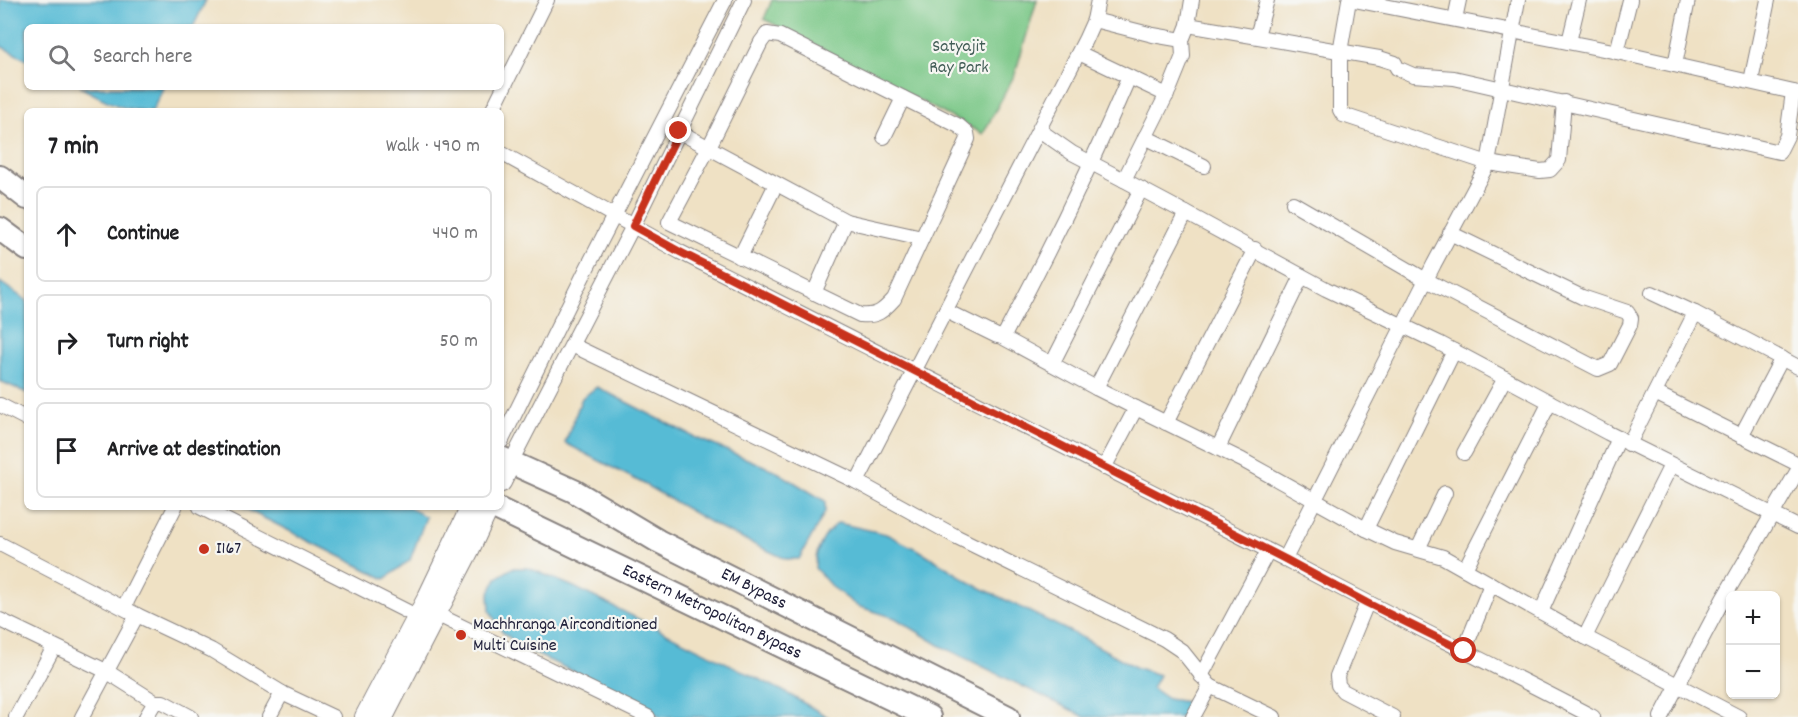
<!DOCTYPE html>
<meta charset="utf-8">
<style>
:root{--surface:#fff;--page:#f6f6f6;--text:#202124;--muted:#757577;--line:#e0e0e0}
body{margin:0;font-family:Dekko,sans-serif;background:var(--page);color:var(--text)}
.controls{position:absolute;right:18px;bottom:18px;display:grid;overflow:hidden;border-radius:9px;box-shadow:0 2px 4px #0004}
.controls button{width:54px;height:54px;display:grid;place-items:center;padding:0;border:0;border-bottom:2px solid var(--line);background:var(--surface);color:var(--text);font:30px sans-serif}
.stop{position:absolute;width:18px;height:18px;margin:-14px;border:4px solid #c8321e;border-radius:50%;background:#fff}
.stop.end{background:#c8321e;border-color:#fff;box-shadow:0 2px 6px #0008}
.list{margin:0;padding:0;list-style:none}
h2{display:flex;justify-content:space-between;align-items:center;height:78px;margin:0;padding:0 24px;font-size:26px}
h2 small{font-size:20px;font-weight:400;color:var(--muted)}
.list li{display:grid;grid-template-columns:39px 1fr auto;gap:18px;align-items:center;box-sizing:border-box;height:96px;margin:0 12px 12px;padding:0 12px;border:2px solid var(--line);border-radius:9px}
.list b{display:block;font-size:22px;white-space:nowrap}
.list em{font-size:20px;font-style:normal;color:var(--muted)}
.icon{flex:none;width:33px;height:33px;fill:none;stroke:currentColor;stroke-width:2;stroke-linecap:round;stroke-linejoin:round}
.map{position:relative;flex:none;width:1798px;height:717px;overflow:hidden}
.search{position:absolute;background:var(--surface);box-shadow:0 2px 4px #0004;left:24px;top:24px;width:480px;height:66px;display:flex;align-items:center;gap:15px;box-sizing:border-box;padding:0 21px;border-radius:9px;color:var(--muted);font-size:22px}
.panel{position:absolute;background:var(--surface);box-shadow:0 2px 4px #0004;left:24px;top:108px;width:480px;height:402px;border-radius:9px}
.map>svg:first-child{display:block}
.green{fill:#7bc888;stroke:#4e7562;stroke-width:1.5}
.water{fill:#57bbd5;stroke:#3c6e88;stroke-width:1.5}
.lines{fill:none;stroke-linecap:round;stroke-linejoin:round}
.street-casing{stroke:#888280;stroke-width:16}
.secondary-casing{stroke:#888280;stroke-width:22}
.primary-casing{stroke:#888280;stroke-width:26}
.street{stroke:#fff;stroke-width:14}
.secondary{stroke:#fff;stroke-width:20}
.primary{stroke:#fff;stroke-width:22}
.route{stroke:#c8321e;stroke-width:8}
.poi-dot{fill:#c8321e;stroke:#f6f6f2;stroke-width:2}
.labels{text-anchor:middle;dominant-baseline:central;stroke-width:4.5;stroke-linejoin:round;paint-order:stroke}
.park-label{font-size:18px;fill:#415c56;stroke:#f6f6f2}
.poi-label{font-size:18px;fill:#22223b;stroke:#f6f6f2;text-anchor:start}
.street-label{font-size:18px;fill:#22223b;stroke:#f6f6f2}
</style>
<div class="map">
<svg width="1798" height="717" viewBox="0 0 1798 717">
<rect width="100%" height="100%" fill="#f6f6f2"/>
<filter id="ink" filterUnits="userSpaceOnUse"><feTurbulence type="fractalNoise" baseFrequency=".0167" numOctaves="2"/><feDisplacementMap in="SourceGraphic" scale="12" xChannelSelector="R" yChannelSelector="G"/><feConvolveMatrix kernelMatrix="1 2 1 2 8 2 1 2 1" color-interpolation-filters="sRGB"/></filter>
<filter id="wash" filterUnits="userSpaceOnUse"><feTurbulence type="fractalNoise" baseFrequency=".008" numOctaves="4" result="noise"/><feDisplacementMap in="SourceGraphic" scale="24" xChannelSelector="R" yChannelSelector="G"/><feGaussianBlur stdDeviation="1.35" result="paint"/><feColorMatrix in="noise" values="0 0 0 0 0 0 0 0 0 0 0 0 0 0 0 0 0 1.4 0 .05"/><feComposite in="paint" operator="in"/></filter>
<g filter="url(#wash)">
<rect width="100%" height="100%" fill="#efe1c4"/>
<path class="green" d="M772,0H1037L1015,74L983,134L764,19Z"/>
<g class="water">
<path d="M0,0H206L193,27H27V60L0,46Z"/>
<path d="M80,87H164L152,111C121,111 107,101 80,87Z"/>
<path d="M0,282L27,301V393L0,381Z"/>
<path d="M597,387L694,437L774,470L825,501V512L799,559H786L725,531L642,483L565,443L582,398Z"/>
<path d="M242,507H409L426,517L410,560L385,579Z"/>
<path d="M838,523L886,534L924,553L971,583L1085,639L1135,667L1159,675L1152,688L1168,699L1187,702L1186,711L1182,717H1085L941,646L895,618L857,606L831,586L815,568C815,551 824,533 838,523Z"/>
<path d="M512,568H529L574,587L783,691L828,717H661L598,683L529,651L503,633L490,611L489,594L497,578Z"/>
</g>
</g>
<g filter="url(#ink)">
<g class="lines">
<defs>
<g id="street">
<path d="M1349,0L1340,52V110L1343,115L1488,163L1540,171L1550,170L1559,160L1564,102"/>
<path d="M1354,0L1608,50L1798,93"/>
<path d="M1455,19L1459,0"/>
<path d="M1094,20L1153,35L1182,40"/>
<path d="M1188,25L1379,58L1395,63L1397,68L1413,75L1454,78L1779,152L1787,136L1793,92"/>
<path d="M767,34L780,36L959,126L967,133L968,139L961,154L894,299C883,311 877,317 860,315L669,222L709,147L761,42Z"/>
<path d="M1257,36L1267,0"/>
<path d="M1569,42L1579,0"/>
<path d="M1617,52L1630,0"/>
<path d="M1079,53L1167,95"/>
<path d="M1675,65L1688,0"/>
<path d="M1751,81L1768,0"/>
<path d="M492,111L547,0"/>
<path d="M672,128L846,221L922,238"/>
<path d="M1039,130L1072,153L1124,180"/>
<path d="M884,137L903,98"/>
<path d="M1145,137L1204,166"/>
<path d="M501,153L680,252L1285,559C1387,614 1491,663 1593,717"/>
<path d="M1293,203L1426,280L1598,369L1610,364L1630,325L1631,318L1627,312L1582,297L1450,233"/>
<path d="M1186,213L1326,289L1439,343L1608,433L1798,527"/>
<path d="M740,257L776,184"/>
<path d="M814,293L846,221"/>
<path d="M1652,293L1695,313L1798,367"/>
<path d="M946,311L997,336L1002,337L1006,332C1051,248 1092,164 1129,77"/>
<path d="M1002,337L1096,388"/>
<path d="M572,345L857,482L957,537L1164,639L1182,651L1210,686"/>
<path d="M1052,364L1141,189"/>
<path d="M1655,393L1798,464"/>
<path d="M0,405L27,419"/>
<path d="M1136,408L1242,460L1366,529L1395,543L1443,557L1585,637L1739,717"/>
<path d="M1166,423L1255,249"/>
<path d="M1741,436L1782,358"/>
<path d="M501,442L586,270L725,0"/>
<path d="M1629,444L1695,313"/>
<path d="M1218,448L1302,276"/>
<path d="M1464,453L1505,378"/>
<path d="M511,462L633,226L744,0"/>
<path d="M1104,468L1136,408L1096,388L1186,213L1124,180L1170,88L1183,56L1182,40L1188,25L1192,0"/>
<path d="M857,482L1085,40L1094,20L1098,0"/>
<path d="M200,507L418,617"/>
<path d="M1366,529L1454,351"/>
<path d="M0,544L137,615L211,650L284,694L333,717"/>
<path d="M1418,549L1445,493"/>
<path d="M1285,559L1434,264L1488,163L1518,0"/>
<path d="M1465,569L1550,402"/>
<path d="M1367,603L1337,676L1338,685L1343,691L1393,717"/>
<path d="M124,607L175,507"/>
<path d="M1541,612L1619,438"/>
<path d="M436,614L648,717"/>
<path d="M0,620L106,671L155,702"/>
<path d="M1585,637L1671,465"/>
<path d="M1464,651L1491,584"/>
<path d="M1201,676L1268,551"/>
<path d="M16,717L54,647"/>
<path d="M82,717L137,615"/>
<path d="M146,717L155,702H163L191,717"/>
<path d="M269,717L282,693"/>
<path d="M1193,717L1210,686L1274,717"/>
<path d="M1661,717L1723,599L1798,470"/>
</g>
<g id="secondary">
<path d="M501,482L511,462"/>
<path d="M365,717L427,599L471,507"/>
<path d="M383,717L469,550L489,507"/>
</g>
<g id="primary">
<path d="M0,177L27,198"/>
<path d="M0,229L27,249"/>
<path id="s1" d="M501,458L574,491L658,541L1008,717"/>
<path id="s2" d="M494,507L929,717"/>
</g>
</defs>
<use href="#street" class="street-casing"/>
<use href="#secondary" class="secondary-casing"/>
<use href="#primary" class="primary-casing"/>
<use href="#street" class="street"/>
<use href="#secondary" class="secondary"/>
<use href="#primary" class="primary"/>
</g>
</g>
<g class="lines" filter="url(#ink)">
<path class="route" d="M679,131L633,226L680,252L1285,559L1367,603L1464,651"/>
</g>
<g class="poi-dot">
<circle cx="204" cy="549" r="6"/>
<circle cx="461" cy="635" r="6"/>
</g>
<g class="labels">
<g class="park-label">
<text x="959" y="47">Satyajit<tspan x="959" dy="21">Ray Park</tspan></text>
</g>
<g class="poi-label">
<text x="216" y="549">I167</text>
<text x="473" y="625">Machhranga Airconditioned<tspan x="473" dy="21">Multi Cuisine</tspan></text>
</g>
<g class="street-label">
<text stroke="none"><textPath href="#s1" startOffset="285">EM Bypass</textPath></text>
<text stroke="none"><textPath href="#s2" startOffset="242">Eastern Metropolitan Bypass</textPath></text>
</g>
</g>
</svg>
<div class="controls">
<button>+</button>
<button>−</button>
</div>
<div class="stop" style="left:1464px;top:651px"></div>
<div class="stop end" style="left:679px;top:131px"></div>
<div class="search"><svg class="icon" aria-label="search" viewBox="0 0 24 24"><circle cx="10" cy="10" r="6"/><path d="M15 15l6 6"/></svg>Search here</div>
<section class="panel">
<h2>7 min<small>Walk · 490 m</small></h2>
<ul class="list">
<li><svg class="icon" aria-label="ahead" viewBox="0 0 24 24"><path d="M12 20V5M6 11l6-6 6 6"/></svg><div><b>Continue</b></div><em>440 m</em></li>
<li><svg class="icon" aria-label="right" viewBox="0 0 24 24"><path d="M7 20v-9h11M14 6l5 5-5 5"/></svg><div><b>Turn right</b></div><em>50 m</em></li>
<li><svg class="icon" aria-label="arrive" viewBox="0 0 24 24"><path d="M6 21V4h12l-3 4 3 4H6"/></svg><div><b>Arrive at destination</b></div></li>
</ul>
</section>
</div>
